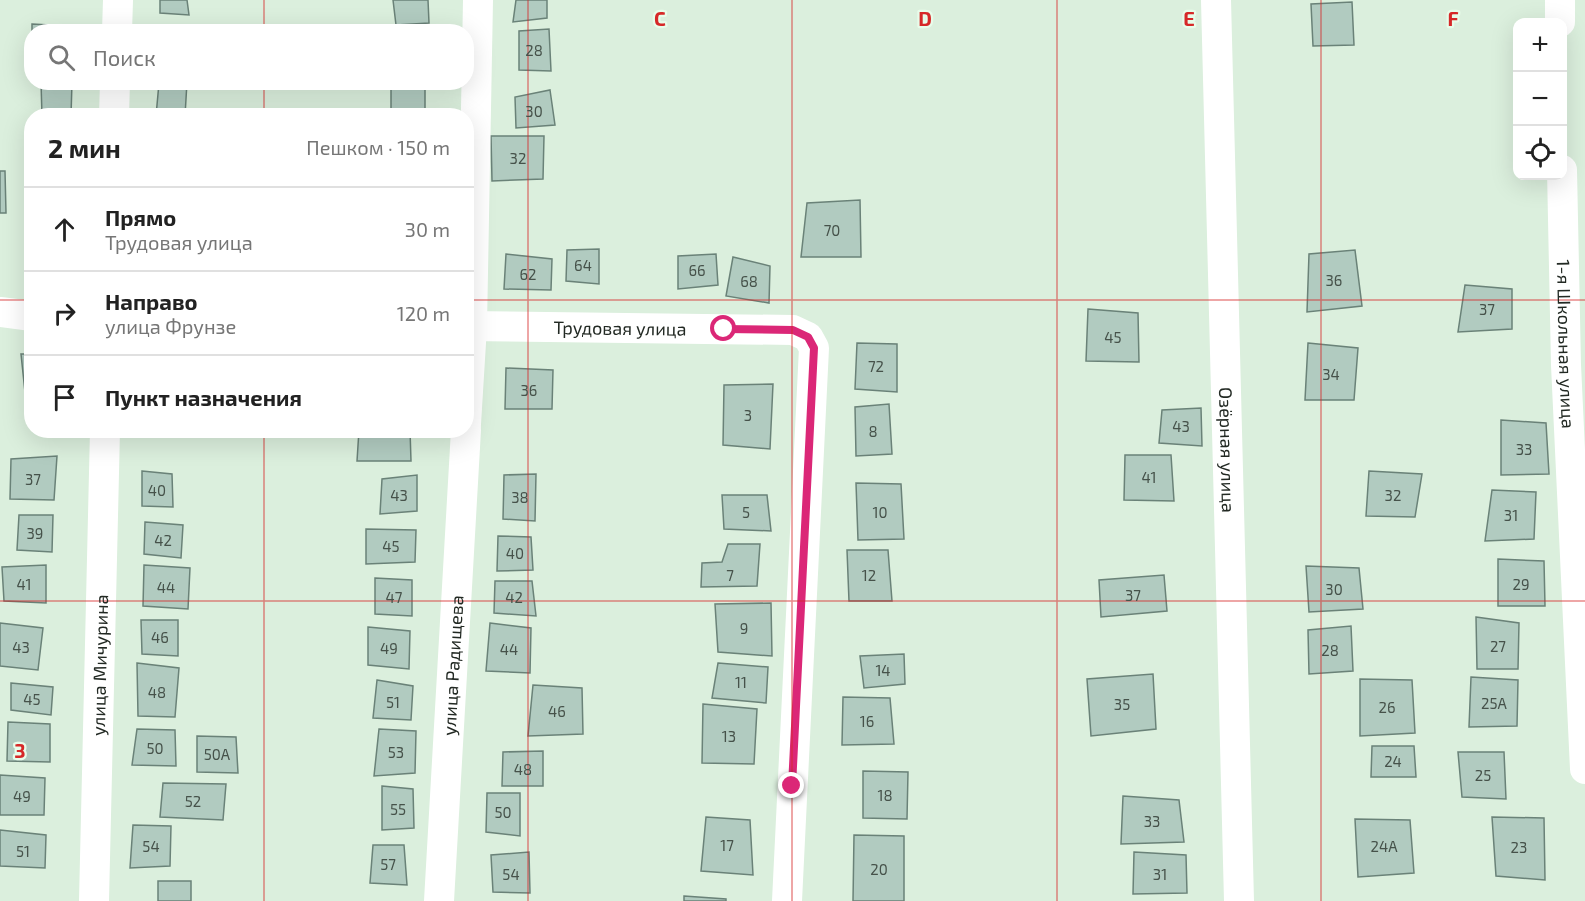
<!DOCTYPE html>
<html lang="ru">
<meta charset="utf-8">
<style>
:root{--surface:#fff;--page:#f6f6f6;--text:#222;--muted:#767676;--line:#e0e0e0}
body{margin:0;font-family:"Exo 2",sans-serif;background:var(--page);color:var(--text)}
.controls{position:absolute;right:18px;top:18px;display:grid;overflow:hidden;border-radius:12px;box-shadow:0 6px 24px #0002}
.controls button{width:54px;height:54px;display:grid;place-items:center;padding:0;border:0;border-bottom:2px solid var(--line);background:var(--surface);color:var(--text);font:30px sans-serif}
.stop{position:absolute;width:18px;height:18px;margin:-14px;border:4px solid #db2777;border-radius:50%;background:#fff}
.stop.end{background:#db2777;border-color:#fff;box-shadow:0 2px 6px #0008}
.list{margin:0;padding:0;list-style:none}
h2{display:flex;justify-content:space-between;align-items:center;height:78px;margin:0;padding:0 24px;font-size:26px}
h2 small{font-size:20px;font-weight:400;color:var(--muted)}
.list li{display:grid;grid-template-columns:39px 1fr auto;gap:18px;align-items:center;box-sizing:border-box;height:84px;padding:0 24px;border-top:2px solid var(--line)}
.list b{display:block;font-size:22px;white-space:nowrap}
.list p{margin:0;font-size:20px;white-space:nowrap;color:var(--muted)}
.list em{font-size:20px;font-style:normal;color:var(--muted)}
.icon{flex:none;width:33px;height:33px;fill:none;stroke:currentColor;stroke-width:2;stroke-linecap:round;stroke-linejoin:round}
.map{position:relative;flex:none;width:1585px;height:901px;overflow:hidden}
.search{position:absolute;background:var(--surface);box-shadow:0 6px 24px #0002;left:24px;top:24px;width:450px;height:66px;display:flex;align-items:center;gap:15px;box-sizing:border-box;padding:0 21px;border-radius:24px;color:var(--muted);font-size:22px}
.panel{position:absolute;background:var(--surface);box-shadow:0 6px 24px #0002;left:24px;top:108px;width:450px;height:330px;border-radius:24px}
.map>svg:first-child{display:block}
.building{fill:#b1cbc0;stroke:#6a8278;stroke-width:1.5}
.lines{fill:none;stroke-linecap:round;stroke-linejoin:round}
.minor{stroke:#fff;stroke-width:30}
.route{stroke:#db2777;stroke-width:8}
.grid{fill:none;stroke:#d62828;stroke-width:1.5;stroke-opacity:0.55}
.labels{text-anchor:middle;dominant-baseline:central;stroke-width:4.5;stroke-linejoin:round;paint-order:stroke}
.number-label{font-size:15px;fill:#46524a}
.street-label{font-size:18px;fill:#222923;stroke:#e8fcea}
.grid-label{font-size:20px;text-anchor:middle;font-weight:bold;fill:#d62828;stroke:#e8fcea;stroke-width:4.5;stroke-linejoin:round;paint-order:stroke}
</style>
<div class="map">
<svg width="1585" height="901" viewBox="0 0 1585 901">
<rect width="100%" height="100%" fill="#dbefdd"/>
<g class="building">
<path d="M160,0H187L189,15L160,13Z"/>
<path d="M393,0H428L429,23L396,25Z"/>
<path d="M516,0H547V18L513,22Z"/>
<path d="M1352,2L1354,45L1313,46L1311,4Z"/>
<path d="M32,24L68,26V32H32Z"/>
<path d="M549,29L551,71L519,70V31Z"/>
<path d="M41,82H72L71,116H42Z"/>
<path d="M187,82L185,116H156L159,83Z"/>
<rect x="391" y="82" width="34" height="34"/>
<path d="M550,90L555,125L516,128L515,97Z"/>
<path d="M491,136H544L543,179L492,181Z"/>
<path d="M0,171H5L6,213H0Z"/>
<path d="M860,200L861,257H801L807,203Z"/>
<path d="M599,249V284L566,281L567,250Z"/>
<path d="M1355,250L1362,306L1307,312L1309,254Z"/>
<path d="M506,254L552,259L551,290L504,289Z"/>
<path d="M716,254L718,285L678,289V256Z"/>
<path d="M733,257L770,266L769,303L726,296Z"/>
<path d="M1465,285L1512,289V329L1458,332Z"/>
<path d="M1088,309L1138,313L1139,362L1086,361Z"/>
<path d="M857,343L897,344V392L855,389Z"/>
<path d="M1308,343L1358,348L1354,400H1305Z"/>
<path d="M21,354H32V401L26,402Z"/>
<path d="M506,368L553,370L552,409H505Z"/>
<path d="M773,384L770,449L723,445L724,385Z"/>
<path d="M889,404L892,454L856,456L855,407Z"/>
<path d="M1201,408L1202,446L1159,443L1162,410Z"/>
<path d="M1501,420L1546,423L1549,474L1501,475Z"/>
<path d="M359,430H410L411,461H357Z"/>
<path d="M1125,455H1171L1174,501L1124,500Z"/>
<path d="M57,456L54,500L10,499L11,459Z"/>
<path d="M142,471L172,474L173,507L142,506Z"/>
<path d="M1369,471L1422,474L1415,517L1366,516Z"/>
<path d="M536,474L535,521L503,519L504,475Z"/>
<path d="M417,475V511L380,514L382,479Z"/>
<path d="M856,483L901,484L904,539L858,540Z"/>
<path d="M1492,490L1536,492L1534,539L1485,541Z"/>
<path d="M722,495H767L771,531L724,529Z"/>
<path d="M19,515H53L52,552L17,550Z"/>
<path d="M145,522L183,525L181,558L144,554Z"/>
<path d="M366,529L416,530L415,562L366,564Z"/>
<path d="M498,536L531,537L533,570L497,571Z"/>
<path d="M728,544H760L757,586L701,587L702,563L722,562Z"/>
<path d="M847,550H888L892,601H849Z"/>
<path d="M1498,559L1544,561L1545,606H1498Z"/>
<path d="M46,565V603L4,601L2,567Z"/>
<path d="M144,565L190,568L188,609L143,606Z"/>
<path d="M1306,566L1359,568L1363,609L1309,612Z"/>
<path d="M1164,575L1167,611L1101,617L1099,580Z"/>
<path d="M375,578L412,580V616L375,614Z"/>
<path d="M495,581H532L536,616L494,613Z"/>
<path d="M771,603L772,656L718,652L715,604Z"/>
<path d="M1476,617L1519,623L1518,669H1477Z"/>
<path d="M141,620H178V656L142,654Z"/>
<path d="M0,623L43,628L38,670L0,666Z"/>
<path d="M490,623L531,628L530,673L486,671Z"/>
<path d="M1351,626L1353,671L1309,674L1308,630Z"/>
<path d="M368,627L410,631L409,669L368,665Z"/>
<path d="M904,654L905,684L864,688L860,656Z"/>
<path d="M137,663L179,668L175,717L138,716Z"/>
<path d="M718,663L768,667L766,703L712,698Z"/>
<path d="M1153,674L1156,729L1091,736L1087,679Z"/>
<path d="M1471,677L1518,680L1517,726L1469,727Z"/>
<path d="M1360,679L1412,680L1415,733L1360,736Z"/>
<path d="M377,680L413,686L411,720L373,718Z"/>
<path d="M11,683L53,687L51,715L11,710Z"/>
<path d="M533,685L582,688L583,734L528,736Z"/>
<path d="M843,697L890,698L894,744L842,745Z"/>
<path d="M703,704L757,709L754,764L702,763Z"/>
<path d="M8,722L50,724V762L7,761Z"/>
<path d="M137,729L175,730L176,766L132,765Z"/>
<path d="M379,729L416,731L415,773L374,776Z"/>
<path d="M197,736L236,737L238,773L197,772Z"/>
<path d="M1372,746H1414L1416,777H1371Z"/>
<path d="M543,751V786H502L503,752Z"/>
<path d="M1458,752H1504L1506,799L1462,797Z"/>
<path d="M863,771L908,772L907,819L863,818Z"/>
<path d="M0,775L45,778L44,815H0Z"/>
<path d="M163,783L226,784L223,820L160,817Z"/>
<path d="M382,786L413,789L414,828L382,830Z"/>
<path d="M487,793H520V836L486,832Z"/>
<path d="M1123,796L1179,800L1184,842L1121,844Z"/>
<path d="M706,817L750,820L753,875L701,871Z"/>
<path d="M1492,817L1544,818L1545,880L1496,876Z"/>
<path d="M1355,819L1410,820L1414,873L1358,877Z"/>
<path d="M133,825L171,826L170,866L130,868Z"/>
<path d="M0,830L46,835L45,868L0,866Z"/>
<path d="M854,835L904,836V901H853Z"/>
<path d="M373,845H404L407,885L370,883Z"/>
<path d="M529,852L530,893L493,892L491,855Z"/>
<path d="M1134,852L1186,855L1187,893L1133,894Z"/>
<rect x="158" y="881" width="33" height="20"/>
<path d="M684,896L726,899V901H684Z"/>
</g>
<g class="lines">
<g class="minor">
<path id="s1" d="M1216,0L1239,901"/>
<path d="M1560,0V22"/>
<path d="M117,32L118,0"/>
<path d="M114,116L115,82"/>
<path id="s2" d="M1562,170L1566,365L1585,769"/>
<path d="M0,312L32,316"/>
<path id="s3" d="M466,326L793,330L808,337L814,348L787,901"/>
<path d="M466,424L472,326L478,0"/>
<path id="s4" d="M94,901L105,430"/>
<path id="s5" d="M439,901L466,430"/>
</g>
</g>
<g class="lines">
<path class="route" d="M724,329L793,330L808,337L814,348L792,786"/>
</g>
<path class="grid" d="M264,0V32M528,0V901M792,0V901M1057,0V901M1321,0V901M264,82V116M0,300H32M466,300H1585M264,430V901M0,601H1585"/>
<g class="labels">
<g class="number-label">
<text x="534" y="50">28</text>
<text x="534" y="111">30</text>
<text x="518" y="158">32</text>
<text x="832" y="230">70</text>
<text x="583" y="265">64</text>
<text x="697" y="270">66</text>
<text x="528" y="274">62</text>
<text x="1334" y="280">36</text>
<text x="749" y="281">68</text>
<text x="1487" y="309">37</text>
<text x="1113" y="337">45</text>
<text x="876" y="366">72</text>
<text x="1331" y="374">34</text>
<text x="529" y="390">36</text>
<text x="748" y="415">3</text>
<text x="1181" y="426">43</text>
<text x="873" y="431">8</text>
<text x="1524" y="449">33</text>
<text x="1149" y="477">41</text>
<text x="33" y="479">37</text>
<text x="157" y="490">40</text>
<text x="399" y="495">43</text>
<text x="1393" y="495">32</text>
<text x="520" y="497">38</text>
<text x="746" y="512">5</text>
<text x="880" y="512">10</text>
<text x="1511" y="515">31</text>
<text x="35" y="533">39</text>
<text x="163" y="540">42</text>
<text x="391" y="546">45</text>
<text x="515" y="553">40</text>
<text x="730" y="575">7</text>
<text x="869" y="575">12</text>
<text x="24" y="584">41</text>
<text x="1521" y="584">29</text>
<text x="166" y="587">44</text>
<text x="1334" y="589">30</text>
<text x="1133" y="595">37</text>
<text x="394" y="597">47</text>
<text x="514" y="597">42</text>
<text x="744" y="628">9</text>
<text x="160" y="637">46</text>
<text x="1498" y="646">27</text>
<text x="21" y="647">43</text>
<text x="389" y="648">49</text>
<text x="509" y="649">44</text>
<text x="1330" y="650">28</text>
<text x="883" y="670">14</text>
<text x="741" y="682">11</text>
<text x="157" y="692">48</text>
<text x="32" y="699">45</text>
<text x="393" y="702">51</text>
<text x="1494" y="703">25А</text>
<text x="1122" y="704">35</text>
<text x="1387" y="707">26</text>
<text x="557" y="711">46</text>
<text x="867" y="721">16</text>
<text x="729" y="736">13</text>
<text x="155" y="748">50</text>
<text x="396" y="752">53</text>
<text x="217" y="754">50А</text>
<text x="1393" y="761">24</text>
<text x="523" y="769">48</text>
<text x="1483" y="775">25</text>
<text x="885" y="795">18</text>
<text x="22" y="796">49</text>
<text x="193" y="801">52</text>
<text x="398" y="809">55</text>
<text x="503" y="812">50</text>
<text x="1152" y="821">33</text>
<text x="727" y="845">17</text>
<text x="151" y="846">54</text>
<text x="1384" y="846">24А</text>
<text x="1519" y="847">23</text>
<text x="23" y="851">51</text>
<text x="388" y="864">57</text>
<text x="879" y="869">20</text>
<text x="511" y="874">54</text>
<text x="1160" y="874">31</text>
</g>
<g class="street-label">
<text stroke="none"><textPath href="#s3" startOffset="154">Трудовая улица</textPath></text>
<text stroke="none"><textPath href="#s2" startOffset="174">1-я Школьная улица</textPath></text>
<text stroke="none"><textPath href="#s1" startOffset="450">Озёрная улица</textPath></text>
<text stroke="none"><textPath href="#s4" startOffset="236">улица Мичурина</textPath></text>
<text stroke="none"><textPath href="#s5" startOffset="236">улица Радищева</textPath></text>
</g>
</g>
<g class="grid-label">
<text x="660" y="26">C</text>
<text x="925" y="26">D</text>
<text x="1189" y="26">E</text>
<text x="1453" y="26">F</text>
<text x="20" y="758">3</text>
</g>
</svg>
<div class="controls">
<button>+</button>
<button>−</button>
<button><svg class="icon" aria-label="locate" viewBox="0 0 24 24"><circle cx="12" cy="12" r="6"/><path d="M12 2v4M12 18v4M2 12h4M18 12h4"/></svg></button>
</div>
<div class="stop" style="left:724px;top:329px"></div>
<div class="stop end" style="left:792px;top:786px"></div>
<div class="search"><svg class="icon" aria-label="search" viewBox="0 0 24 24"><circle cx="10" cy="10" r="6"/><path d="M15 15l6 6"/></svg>Поиск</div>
<section class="panel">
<h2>2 мин<small>Пешком · 150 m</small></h2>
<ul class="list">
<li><svg class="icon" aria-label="ahead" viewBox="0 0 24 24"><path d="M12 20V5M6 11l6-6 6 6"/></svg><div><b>Прямо</b><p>Трудовая улица</p></div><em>30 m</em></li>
<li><svg class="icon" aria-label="right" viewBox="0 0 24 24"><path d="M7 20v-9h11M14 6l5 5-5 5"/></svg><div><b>Направо</b><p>улица Фрунзе</p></div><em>120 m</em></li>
<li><svg class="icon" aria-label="arrive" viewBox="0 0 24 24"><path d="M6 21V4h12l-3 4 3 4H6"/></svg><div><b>Пункт назначения</b></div></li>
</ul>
</section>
</div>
